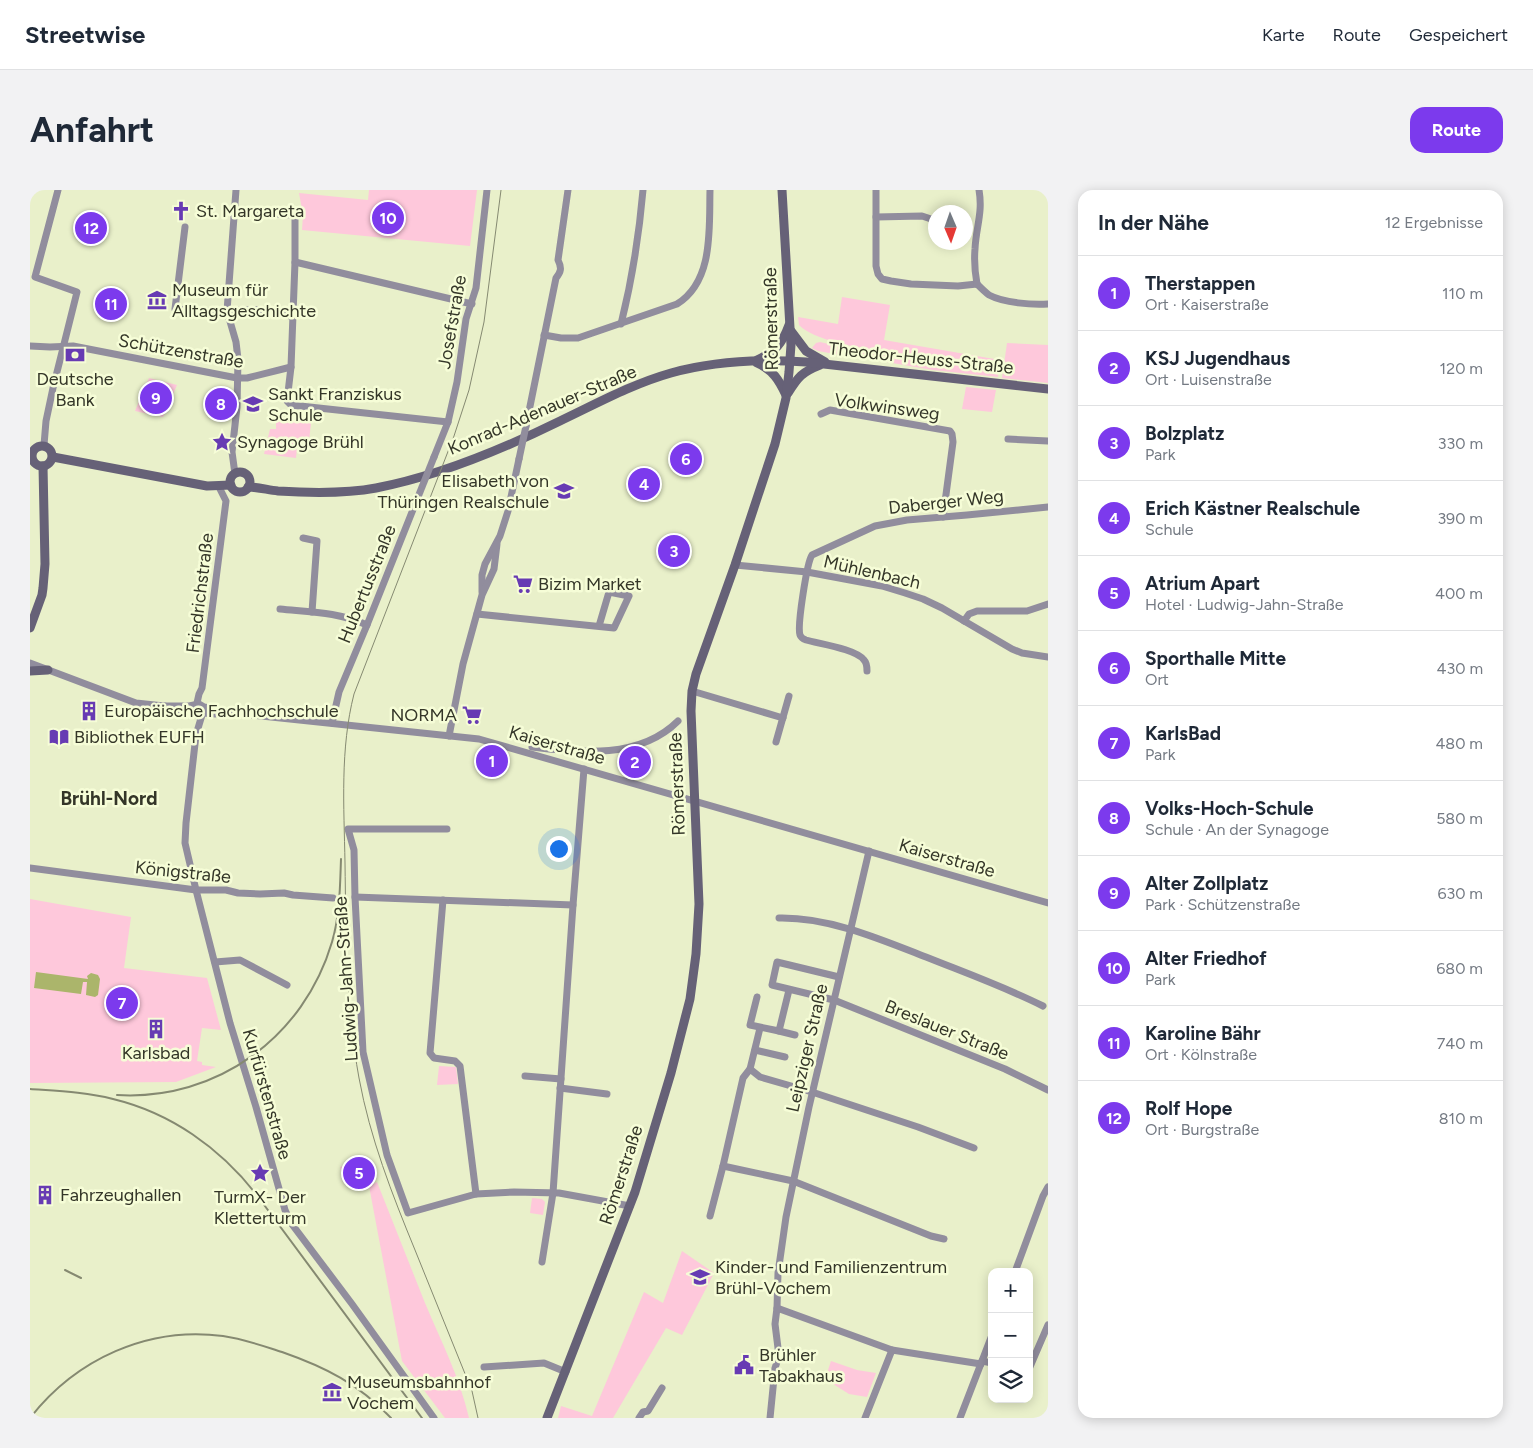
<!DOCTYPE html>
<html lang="de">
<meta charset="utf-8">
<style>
:root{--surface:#fff;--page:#f2f2f3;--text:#1f2937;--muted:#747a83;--line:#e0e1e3;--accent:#7c3aed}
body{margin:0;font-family:Figtree,sans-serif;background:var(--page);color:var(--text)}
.controls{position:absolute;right:15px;bottom:15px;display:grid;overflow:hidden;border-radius:10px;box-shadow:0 2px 12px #0003}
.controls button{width:45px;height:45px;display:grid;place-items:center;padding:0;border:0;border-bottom:1px solid var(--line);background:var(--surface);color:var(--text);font:25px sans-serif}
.compass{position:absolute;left:898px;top:15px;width:45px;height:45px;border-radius:50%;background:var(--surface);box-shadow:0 2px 12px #0003;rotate:178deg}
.you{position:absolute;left:528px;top:658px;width:18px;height:18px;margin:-12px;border:4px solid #fff;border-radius:50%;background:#1a73e8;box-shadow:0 0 0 8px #1a73e833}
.badge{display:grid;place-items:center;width:32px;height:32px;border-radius:50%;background:var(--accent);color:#fff;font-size:16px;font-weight:700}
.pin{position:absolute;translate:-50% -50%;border:2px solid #fff;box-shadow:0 1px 5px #0006}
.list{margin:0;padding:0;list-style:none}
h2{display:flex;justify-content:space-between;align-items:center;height:65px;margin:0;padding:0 20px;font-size:21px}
h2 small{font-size:16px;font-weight:400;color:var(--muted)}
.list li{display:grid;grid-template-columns:32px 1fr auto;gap:15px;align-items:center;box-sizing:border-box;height:75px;padding:0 20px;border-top:1px solid var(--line)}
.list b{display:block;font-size:19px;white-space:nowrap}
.list p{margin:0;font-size:16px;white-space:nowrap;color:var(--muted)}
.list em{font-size:16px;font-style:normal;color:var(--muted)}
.icon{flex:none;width:28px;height:28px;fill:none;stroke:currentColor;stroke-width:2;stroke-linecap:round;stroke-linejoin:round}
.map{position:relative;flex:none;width:1018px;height:1228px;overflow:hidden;border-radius:15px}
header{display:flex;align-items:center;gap:30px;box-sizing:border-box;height:70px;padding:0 25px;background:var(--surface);border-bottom:1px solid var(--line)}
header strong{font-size:24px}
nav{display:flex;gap:28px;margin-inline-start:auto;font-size:18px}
.intro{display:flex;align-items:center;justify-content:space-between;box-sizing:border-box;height:120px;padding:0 30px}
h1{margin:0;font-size:35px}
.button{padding:12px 22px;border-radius:15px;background:var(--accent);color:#fff;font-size:18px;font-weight:700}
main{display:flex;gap:30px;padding:0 30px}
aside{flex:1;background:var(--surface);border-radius:15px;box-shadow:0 2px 12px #0003}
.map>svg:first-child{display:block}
.green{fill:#fec8db}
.water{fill:#abb56b}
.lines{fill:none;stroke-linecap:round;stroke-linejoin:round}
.minor{stroke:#918d9d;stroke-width:7}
.secondary{stroke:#666177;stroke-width:9}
.tram{stroke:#858971;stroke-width:1}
.rail{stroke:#858971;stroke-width:2}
.minor-bridge{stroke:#918d9d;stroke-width:7}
.labels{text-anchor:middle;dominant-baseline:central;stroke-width:5;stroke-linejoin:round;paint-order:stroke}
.poi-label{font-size:18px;fill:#343628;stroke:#f6fdd7;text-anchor:start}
.street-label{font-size:18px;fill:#343628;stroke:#f6fdd7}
.neighbourhood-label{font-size:19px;font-weight:bold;fill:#343628;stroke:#f6fdd7}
</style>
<header>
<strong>Streetwise</strong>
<nav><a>Karte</a><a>Route</a><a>Gespeichert</a></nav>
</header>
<div class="intro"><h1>Anfahrt</h1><a class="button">Route</a></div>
<main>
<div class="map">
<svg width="1018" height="1228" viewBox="0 0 1018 1228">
<rect width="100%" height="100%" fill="#e9f0ca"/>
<g class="green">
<path d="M339,0H447L440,56L272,40L273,25L269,3L338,10Z"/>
<path d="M812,107L860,115L854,150L970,170L967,171C924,168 798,164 769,135L768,127L808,134Z"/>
<path d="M790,152L829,161L867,167L966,175L969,178L968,187L903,180L839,169L810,165L788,161L782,158L786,153Z"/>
<path d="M977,153L1018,155V193L972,188Z"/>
<path d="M119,188L147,195L133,227L105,221Z"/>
<path d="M936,197L966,200L962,222L932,219Z"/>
<path d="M246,228L281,233L279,251L268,249L266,268L234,264L240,239H246Z"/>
<path d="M631,348L661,355L657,374L627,367Z"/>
<path d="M0,709L101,727L94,778L177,788L191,840L172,838L167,871L172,872V875L186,877L146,892L0,893Z"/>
<path d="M409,876L426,877L428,894L407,895Z"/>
<path d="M323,973L325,981L312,985L310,977Z"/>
<path d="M347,992C363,1032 379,1073 395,1113C411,1151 430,1188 439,1228H415L372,1171L339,996Z"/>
<path d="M502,1008L512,1009L515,1012L513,1025L500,1023Z"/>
<path d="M652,1061L684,1083L652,1145L636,1138L583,1228H528L531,1216L562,1226L614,1102L633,1113Z"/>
<path d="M801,1171L827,1180L846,1183L837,1207L819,1204L795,1189Z"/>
</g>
<path class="water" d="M6,782L58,789L57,786L61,783L68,785L70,789L68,805L65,807L56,805L57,792H53L51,804L4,798Z"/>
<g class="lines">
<g class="minor">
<path d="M846,0V76L848,84L852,89L861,91L881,94L928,96L947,94"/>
<path d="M205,22L265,25V72L261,177L257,211L261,215L418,232"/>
<path d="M846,27L892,26L904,30"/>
<path d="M155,37L145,119C162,120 179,121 196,121C215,120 247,117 262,127"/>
<path d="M265,72L442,114"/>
<path d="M947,94C945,83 944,71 945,59C946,37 953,23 949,0"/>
<path d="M947,94C951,98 955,102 959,105C974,113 1002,115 1018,114"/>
<path d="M591,134C602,90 609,46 613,0"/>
<path d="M514,145L531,148H548L647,114C684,91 679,38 680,0"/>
<path d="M0,156L20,157L43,156L207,188H217L261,177"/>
<path d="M791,224L800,220L920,241L922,244L923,252L913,327"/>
<path d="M496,236L526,88C531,82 532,78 528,70L538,0"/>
<path d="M978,249L1018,251"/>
<path d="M14,255L16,231L23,198L47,102L5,87L28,0"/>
<path d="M404,267L418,232L427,192L436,129L446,98L457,0"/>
<path d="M205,284L202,262L207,217L208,169L206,152L197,121L206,0"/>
<path d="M273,348L287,351L282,422"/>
<path d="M705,375L777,382L852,396L875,403L893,409L912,418L982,459L992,463L1018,467"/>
<path d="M452,402V385L455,374L470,346L478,321L489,269"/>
<path d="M250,419C280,422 309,422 337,435"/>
<path d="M447,424L584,438L599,406L579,402L569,436"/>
<path d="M934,431L939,424L947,421H997L1018,414"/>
<path d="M0,473L106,513L134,516H159L169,514L174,517L186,519L193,522"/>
<path d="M837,481C837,477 837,473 834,470C826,459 790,454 776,450C773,449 771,448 770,445C767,436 777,372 782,365L845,336L877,330L937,325L1018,317"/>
<path d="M662,501L753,528"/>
<path d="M167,513L169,504L172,498L196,311L189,297"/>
<path d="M134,516L163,523L168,526L173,523L185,524L193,522L449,549L1018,713"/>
<path d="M172,525L166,545L156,633L155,653L166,700L200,833L226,917L255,1020L261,1033L322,1114L404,1228"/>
<path d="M302,533L309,502L337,435L388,307"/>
<path d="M419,546L433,474L452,405L464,379L467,354"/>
<path d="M746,552L759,506"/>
<path d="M502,557C551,563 610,569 648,531"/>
<path d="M417,639H318L324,660L325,707L333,862L357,965L378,1023L446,1004L484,1002L529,1003L600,1016"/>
<path d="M0,678L166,700H196L208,703L230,704L254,703L263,705L303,708"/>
<path d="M325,707L543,715"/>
<path d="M413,710L400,863L404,868L425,871L430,876L446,1004"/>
<path d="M749,728C799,727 850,749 896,767C936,783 975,797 1013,816"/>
<path d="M185,772L210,770L257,795"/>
<path d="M809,787L747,772L742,795L804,810L975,879L1018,900"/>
<path d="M727,807L720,835L749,841L759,800"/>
<path d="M749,841L765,845"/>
<path d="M725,860L755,867"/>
<path d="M720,879L730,838"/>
<path d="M495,886L531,889"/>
<path d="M530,898L577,904"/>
<path d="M693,976L713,888L720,879L730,887L782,902L888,937L944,958"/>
<path d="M680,1026L693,976L763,991L901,1046L914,1049"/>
<path d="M512,1072L523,1003L543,715L554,579"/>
<path d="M985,1082L1013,1006L1018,997"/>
<path d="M747,1118L862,1160L951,1174"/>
<path d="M952,1171L962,1173"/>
<path d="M454,1177L514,1173L536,1182"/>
<path d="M999,1179L1018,1135"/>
<path d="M609,1228L613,1222L618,1221L632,1198"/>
<path d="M740,1228L745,1178L749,1166L745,1134L747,1118L748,1083L756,1027L779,917L839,661"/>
<path d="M835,1228L862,1160"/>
<path d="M930,1228L962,1145"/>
</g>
<g class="secondary">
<path d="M761,141L776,161L795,172"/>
<path d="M727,170C746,161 752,154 759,135"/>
<path d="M727,173C743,180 749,190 756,205"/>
<path d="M758,203C768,187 772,182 790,175"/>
<circle cx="12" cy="266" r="10"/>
<path d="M23,267L177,296L201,295"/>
<circle cx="210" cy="292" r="10"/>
<path d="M218,297C228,297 238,300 248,301C280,303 314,304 346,298C409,286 473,259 530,231C566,214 602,194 641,183C684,171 731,169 776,172L1018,199"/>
<path d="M0,438L12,405L13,398L15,374L13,276"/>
<path d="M0,481L18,480"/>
<path d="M517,1228L605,1002L641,883L660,809L666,764L669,714L661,521L662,501L666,484L705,375L745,254L756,208L759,182L761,155L752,0"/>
</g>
<path class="tram" d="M448,1228L442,1201C423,1154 404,1107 385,1060C362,1004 340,948 329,888C316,817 316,745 315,673C314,616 310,559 324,504L424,246L439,200L454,132L471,0"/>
<g class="rail">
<path d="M0,899C28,901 56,902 83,909C141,923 190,958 226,1004L392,1228"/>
<path d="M87,905C187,911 274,847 302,752C310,725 310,696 311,669"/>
<path d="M35,1080L51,1088"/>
<path d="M0,1228C46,1169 118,1136 193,1146C214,1149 233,1156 252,1162C295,1177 329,1194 361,1228"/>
</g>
<g class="minor-bridge">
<path d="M489,269L496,236"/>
<path d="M388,307L404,267"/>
</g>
</g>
<defs>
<symbol id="church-bare" viewBox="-9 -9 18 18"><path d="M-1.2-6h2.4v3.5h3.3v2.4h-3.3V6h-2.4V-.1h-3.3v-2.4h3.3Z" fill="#673bb3" stroke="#f6fdd7" stroke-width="2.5" paint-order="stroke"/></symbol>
<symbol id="museum-bare" viewBox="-9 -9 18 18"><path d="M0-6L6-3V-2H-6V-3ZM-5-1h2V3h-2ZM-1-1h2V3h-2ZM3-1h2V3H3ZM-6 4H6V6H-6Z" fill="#673bb3" stroke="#f6fdd7" stroke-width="2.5" paint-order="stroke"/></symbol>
<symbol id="bank-bare" viewBox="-9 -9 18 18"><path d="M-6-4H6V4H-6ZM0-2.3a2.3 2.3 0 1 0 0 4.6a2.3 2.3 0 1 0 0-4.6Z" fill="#673bb3" stroke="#f6fdd7" stroke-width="2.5" paint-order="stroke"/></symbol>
<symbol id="school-bare" viewBox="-9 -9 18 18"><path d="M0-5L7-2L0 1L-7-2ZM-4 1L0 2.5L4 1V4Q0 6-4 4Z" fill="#673bb3" stroke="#f6fdd7" stroke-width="2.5" paint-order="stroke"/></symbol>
<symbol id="sight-bare" viewBox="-9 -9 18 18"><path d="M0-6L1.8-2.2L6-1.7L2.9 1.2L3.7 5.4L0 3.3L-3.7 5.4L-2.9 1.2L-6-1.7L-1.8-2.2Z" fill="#673bb3" stroke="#f6fdd7" stroke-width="2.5" paint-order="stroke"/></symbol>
<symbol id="supermarket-bare" viewBox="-9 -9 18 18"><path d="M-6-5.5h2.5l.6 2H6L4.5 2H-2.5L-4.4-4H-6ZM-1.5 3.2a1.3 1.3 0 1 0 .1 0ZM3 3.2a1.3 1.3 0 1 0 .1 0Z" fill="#673bb3" stroke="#f6fdd7" stroke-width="2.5" paint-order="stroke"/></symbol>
<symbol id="building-bare" viewBox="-9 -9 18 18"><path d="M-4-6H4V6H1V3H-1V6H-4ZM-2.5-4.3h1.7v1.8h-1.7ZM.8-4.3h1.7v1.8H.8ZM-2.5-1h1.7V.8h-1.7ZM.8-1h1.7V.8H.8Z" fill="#673bb3" stroke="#f6fdd7" stroke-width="2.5" paint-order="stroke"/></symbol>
<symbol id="library-bare" viewBox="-9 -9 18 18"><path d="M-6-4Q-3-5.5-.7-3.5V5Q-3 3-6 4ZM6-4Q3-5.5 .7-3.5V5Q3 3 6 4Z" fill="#673bb3" stroke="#f6fdd7" stroke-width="2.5" paint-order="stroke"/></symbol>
<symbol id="civic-bare" viewBox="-9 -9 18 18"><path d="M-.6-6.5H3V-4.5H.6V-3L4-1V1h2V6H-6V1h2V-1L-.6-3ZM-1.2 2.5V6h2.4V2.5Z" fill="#673bb3" stroke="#f6fdd7" stroke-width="2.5" paint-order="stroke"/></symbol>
</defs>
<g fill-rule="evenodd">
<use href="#church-bare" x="137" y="7" width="28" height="28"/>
<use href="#museum-bare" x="113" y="96" width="28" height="28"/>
<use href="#bank-bare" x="31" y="151" width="28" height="28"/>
<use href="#school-bare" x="209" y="200" width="28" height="28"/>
<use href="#sight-bare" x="178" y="238" width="28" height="28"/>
<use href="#school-bare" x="520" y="287" width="28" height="28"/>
<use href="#supermarket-bare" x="479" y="380" width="28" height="28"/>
<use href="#building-bare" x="45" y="507" width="28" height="28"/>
<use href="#supermarket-bare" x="428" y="511" width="28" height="28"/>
<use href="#library-bare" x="15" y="533" width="28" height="28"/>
<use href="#building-bare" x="112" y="825" width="28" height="28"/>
<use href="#sight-bare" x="216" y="969" width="28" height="28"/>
<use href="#building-bare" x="1" y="991" width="28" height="28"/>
<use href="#school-bare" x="656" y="1073" width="28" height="28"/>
<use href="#civic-bare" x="700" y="1161" width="28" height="28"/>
<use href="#museum-bare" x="288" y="1188" width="28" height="28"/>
</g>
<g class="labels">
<g class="poi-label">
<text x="166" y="21">St. Margareta</text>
<text x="142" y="100">Museum für<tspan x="142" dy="21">Alltagsgeschichte</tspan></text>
<text x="45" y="189" text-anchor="middle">Deutsche<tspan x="45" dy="21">Bank</tspan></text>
<text x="238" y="204">Sankt Franziskus<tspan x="238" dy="21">Schule</tspan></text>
<text x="207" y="252">Synagoge Brühl</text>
<text x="519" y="291" text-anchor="end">Elisabeth von<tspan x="519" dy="21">Thüringen Realschule</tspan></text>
<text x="508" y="394">Bizim Market</text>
<text x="74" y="521">Europäische Fachhochschule</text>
<text x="427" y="525" text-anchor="end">NORMA</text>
<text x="44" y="547">Bibliothek EUFH</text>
<text x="126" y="863" text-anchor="middle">Karlsbad</text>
<text x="30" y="1005">Fahrzeughallen</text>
<text x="230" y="1007" text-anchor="middle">TurmX- Der<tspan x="230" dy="21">Kletterturm</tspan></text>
<text x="685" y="1077">Kinder- und Familienzentrum<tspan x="685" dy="21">Brühl-Vochem</tspan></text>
<text x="729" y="1165">Brühler<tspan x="729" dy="21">Tabakhaus</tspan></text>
<text x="317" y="1192">Museumsbahnhof<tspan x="317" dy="21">Vochem</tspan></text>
</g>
<g class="street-label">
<text transform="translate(741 129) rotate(-91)">Römerstraße</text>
<text transform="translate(422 132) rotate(-80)">Josefstraße</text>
<text transform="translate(151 161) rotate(10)">Schützenstraße</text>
<text transform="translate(891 168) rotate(6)">Theodor-Heuss-Straße</text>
<text transform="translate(857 217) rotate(8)">Volkwinsweg</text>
<text transform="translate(512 220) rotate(-23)">Konrad-Adenauer-Straße</text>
<text transform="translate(916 312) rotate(-6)">Daberger Weg</text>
<text transform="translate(842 382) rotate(13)">Mühlenbach</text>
<text transform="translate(337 394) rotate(-68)">Hubertusstraße</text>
<text transform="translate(170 403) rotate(-83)">Friedrichstraße</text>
<text transform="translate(527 555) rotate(16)">Kaiserstraße</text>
<text transform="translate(647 594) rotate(-92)">Römerstraße</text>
<text transform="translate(917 668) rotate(16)">Kaiserstraße</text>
<text transform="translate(153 682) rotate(6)">Königstraße</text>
<text transform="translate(316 789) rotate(-94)">Ludwig-Jahn-Straße</text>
<text transform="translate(917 840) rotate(22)">Breslauer Straße</text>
<text transform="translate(777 858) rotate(-77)">Leipziger Straße</text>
<text transform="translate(237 904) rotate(74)">Kurfürstenstraße</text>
<text transform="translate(591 985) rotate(-72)">Römerstraße</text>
</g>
<g class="neighbourhood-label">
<text x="79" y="608">Brühl-Nord</text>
</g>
</g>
</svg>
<div class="controls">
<button>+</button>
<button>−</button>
<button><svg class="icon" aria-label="layers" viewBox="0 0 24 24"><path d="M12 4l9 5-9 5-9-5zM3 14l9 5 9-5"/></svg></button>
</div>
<svg class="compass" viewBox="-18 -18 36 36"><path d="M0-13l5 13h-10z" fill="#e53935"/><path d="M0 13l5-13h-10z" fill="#747a83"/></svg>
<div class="you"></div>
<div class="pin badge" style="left:462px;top:571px">1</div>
<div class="pin badge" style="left:605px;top:572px">2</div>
<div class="pin badge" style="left:644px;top:361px">3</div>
<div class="pin badge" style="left:614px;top:294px">4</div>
<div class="pin badge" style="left:329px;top:983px">5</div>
<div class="pin badge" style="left:656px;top:269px">6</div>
<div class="pin badge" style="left:92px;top:813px">7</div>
<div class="pin badge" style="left:191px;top:214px">8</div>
<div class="pin badge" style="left:126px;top:208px">9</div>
<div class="pin badge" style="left:358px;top:28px">10</div>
<div class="pin badge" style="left:81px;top:114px">11</div>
<div class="pin badge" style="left:61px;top:38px">12</div>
</div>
<aside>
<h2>In der Nähe<small>12 Ergebnisse</small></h2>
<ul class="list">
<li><span class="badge">1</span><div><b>Therstappen</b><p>Ort · Kaiserstraße</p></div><em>110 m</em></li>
<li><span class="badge">2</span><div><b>KSJ Jugendhaus</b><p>Ort · Luisenstraße</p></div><em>120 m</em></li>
<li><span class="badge">3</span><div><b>Bolzplatz</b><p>Park</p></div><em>330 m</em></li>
<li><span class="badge">4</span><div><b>Erich Kästner Realschule</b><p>Schule</p></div><em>390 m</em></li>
<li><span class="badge">5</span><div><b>Atrium Apart</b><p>Hotel · Ludwig-Jahn-Straße</p></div><em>400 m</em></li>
<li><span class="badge">6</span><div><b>Sporthalle Mitte</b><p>Ort</p></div><em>430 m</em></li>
<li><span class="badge">7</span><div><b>KarlsBad</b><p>Park</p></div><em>480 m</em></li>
<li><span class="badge">8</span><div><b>Volks-Hoch-Schule</b><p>Schule · An der Synagoge</p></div><em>580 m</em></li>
<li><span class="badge">9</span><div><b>Alter Zollplatz</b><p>Park · Schützenstraße</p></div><em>630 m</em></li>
<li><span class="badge">10</span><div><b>Alter Friedhof</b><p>Park</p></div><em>680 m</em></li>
<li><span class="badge">11</span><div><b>Karoline Bähr</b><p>Ort · Kölnstraße</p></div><em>740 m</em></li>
<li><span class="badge">12</span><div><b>Rolf Hope</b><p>Ort · Burgstraße</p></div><em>810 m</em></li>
</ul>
</aside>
</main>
